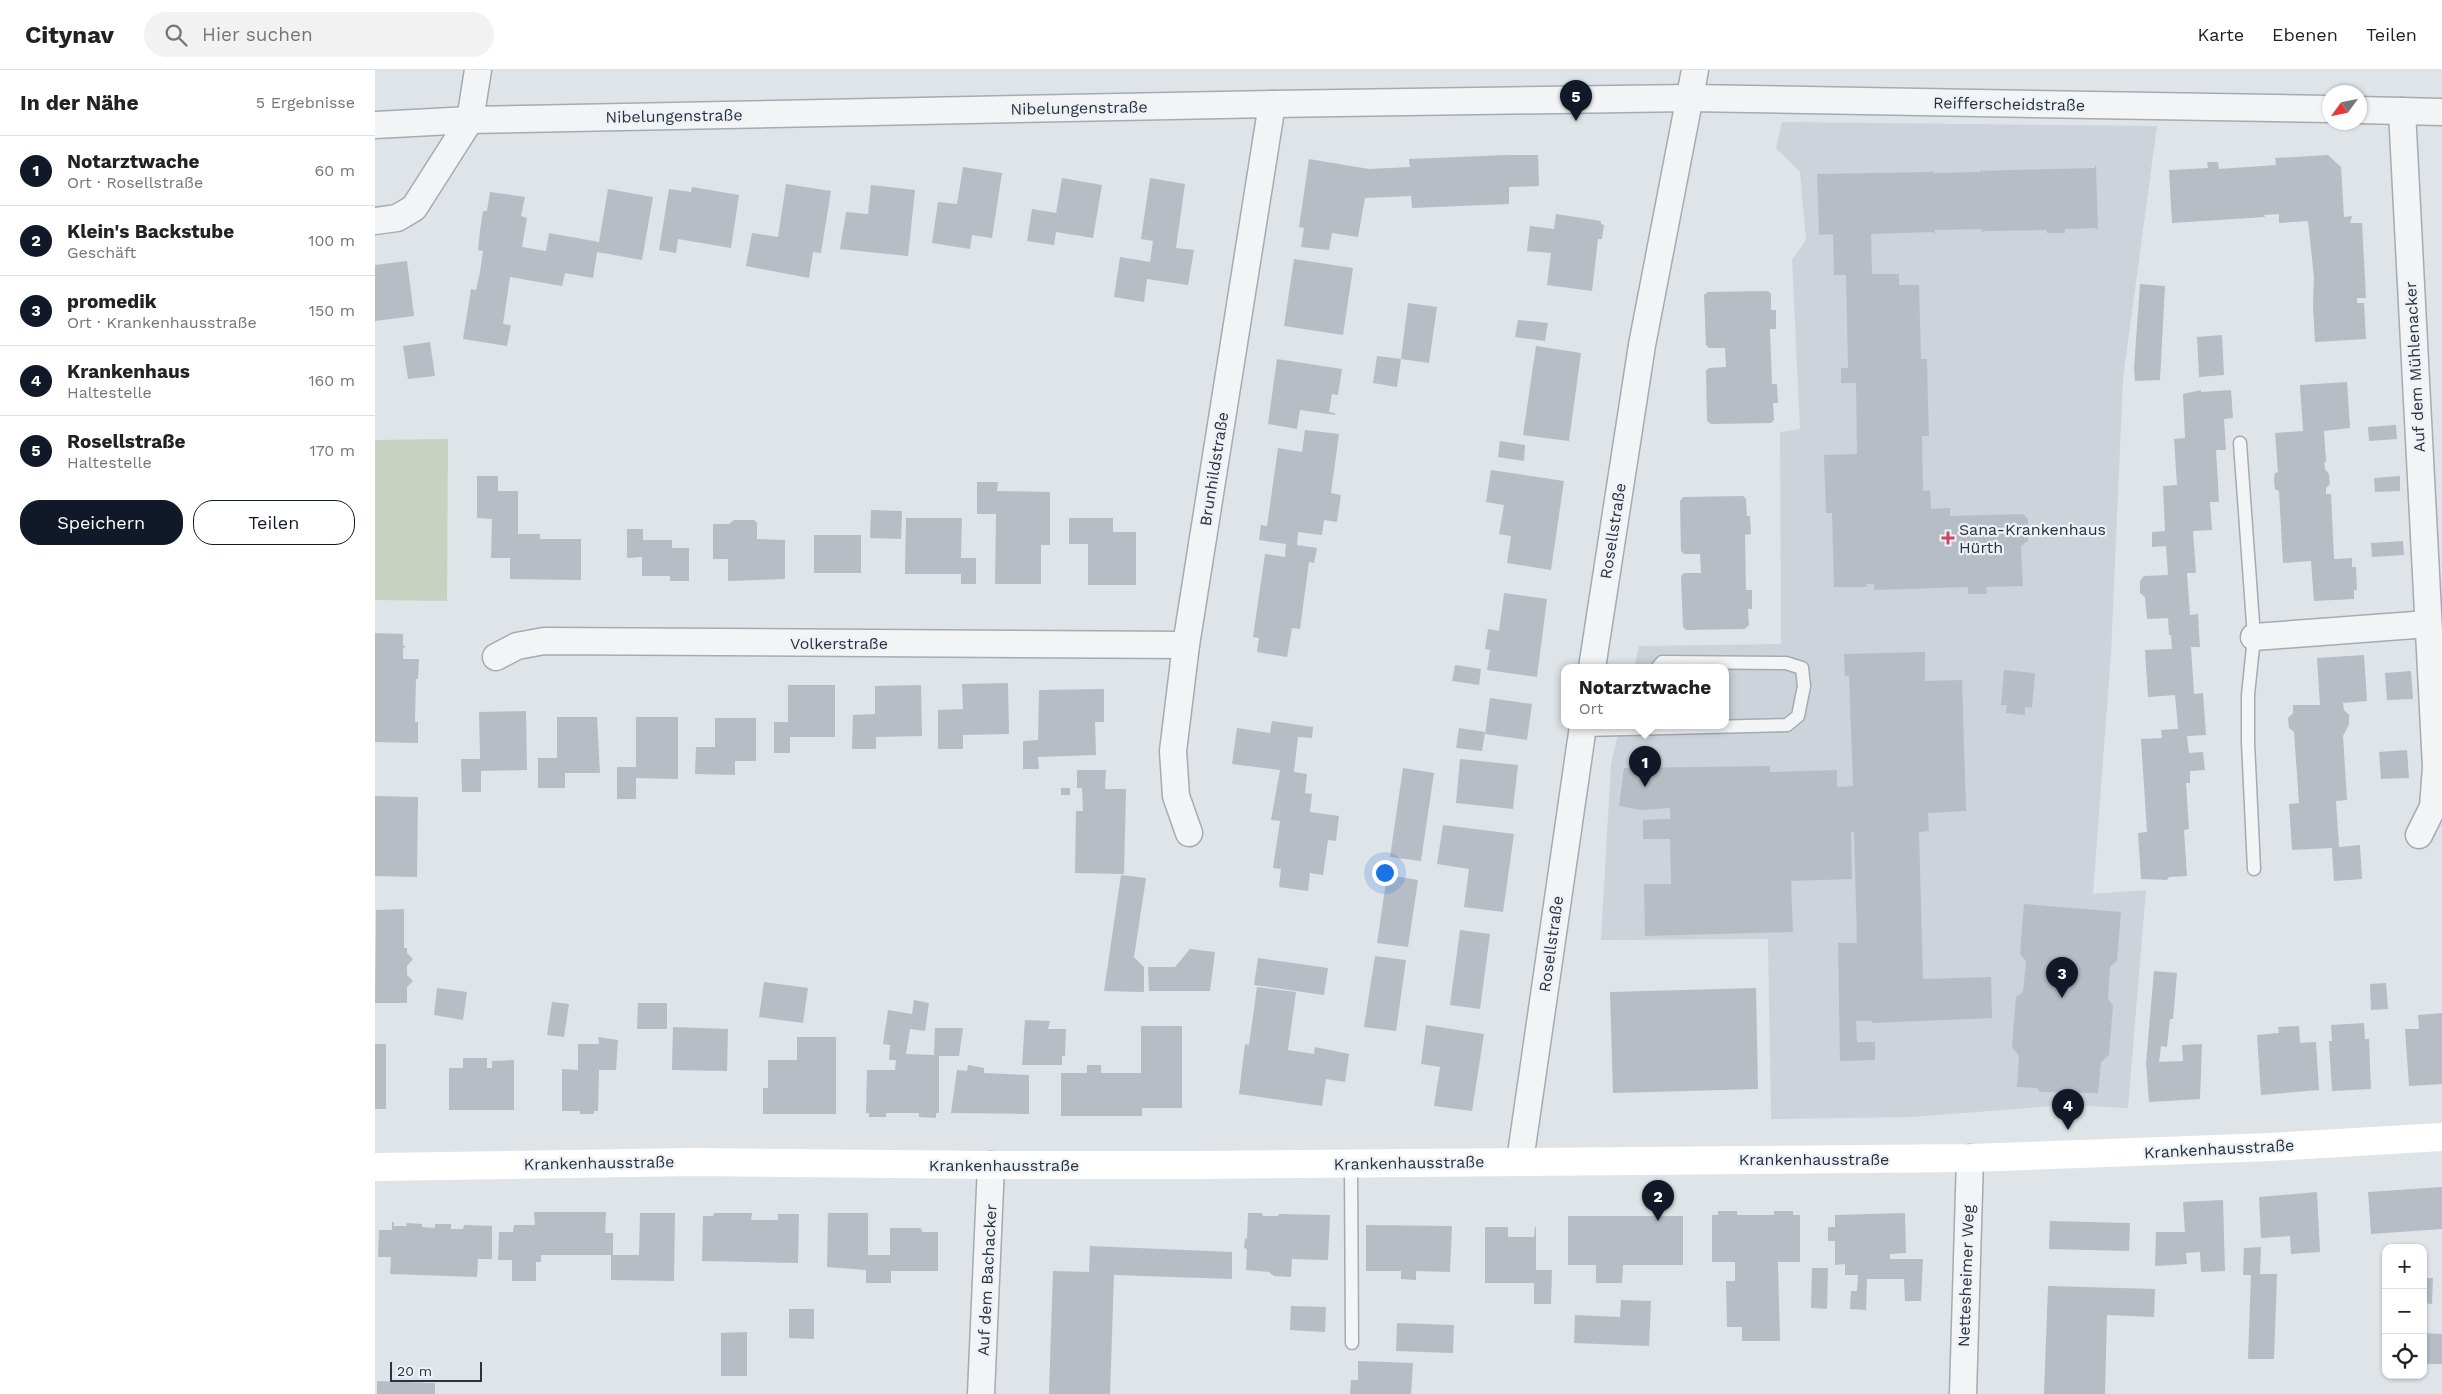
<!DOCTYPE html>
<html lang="de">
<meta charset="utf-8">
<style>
:root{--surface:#fff;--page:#f2f2f2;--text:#222;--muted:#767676;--line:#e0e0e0;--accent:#111827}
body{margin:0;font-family:"Work Sans",sans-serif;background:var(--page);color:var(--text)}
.controls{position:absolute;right:15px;bottom:15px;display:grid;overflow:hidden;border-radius:10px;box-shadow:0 1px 4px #0004}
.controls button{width:45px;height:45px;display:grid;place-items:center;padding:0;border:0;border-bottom:1px solid var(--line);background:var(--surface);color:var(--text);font:25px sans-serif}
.compass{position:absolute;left:1947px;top:15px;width:45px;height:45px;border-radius:50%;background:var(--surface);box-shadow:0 1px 4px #0004;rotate:237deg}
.scale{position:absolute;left:15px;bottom:12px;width:92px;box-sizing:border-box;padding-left:5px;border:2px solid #28333f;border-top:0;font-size:14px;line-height:18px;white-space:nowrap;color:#28333f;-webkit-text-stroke:4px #eef2f6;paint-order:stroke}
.you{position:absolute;left:1009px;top:802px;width:18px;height:18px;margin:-12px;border:4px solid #fff;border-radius:50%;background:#1a73e8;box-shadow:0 0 0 8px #1a73e833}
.badge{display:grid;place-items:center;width:32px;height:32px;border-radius:50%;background:var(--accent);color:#fff;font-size:16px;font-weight:700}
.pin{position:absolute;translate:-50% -41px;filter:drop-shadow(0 1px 2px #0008)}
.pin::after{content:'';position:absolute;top:26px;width:18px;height:15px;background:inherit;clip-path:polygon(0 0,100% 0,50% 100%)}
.popup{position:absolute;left:1186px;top:594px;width:168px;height:65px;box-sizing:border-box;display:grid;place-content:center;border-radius:10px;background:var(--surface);filter:drop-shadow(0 1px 4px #0005);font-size:16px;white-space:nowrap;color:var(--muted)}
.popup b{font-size:19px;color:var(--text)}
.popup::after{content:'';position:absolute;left:50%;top:100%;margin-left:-10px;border:10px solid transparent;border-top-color:var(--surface)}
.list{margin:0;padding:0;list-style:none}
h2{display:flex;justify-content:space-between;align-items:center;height:65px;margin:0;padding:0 20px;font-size:21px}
h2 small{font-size:16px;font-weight:400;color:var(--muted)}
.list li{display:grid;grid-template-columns:32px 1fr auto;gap:15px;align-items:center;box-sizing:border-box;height:70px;padding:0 20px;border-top:1px solid var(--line)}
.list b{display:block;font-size:19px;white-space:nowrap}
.list p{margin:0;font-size:16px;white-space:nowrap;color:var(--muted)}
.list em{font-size:16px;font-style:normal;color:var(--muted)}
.actions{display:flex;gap:10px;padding:15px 20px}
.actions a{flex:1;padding:11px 0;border:1px solid var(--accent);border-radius:20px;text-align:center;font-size:18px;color:var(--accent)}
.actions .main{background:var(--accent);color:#fff}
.icon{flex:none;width:28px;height:28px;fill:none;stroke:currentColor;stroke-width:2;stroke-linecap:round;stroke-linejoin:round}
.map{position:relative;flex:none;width:2067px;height:1324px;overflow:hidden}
header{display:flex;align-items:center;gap:30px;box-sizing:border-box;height:70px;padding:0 25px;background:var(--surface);border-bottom:1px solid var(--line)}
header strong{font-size:24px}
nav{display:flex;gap:28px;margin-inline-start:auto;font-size:18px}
.search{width:350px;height:45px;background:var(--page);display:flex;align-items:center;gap:12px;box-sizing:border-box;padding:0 18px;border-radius:28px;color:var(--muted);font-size:19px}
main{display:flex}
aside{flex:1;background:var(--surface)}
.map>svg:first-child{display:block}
.built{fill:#cdd3da}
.green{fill:#c7d2c0}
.building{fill:#b6bdc5}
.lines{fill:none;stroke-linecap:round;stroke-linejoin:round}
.lane-casing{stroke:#a4abb2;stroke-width:15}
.street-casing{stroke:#a4abb2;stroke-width:29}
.lane{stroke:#f2f4f6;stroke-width:12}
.street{stroke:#f2f4f6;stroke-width:26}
.secondary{stroke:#fff;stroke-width:28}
.poi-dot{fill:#cc4668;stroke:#eef2f6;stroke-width:2}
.labels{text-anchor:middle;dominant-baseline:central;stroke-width:4.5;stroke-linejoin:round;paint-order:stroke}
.street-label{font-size:16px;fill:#28333f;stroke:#eef2f6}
.poi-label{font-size:16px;fill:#28333f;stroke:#eef2f6;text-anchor:start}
</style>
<header>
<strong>Citynav</strong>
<div class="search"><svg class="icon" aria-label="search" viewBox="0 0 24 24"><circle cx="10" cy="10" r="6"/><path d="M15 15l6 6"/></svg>Hier suchen</div>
<nav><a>Karte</a><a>Ebenen</a><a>Teilen</a></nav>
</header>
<main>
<aside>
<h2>In der Nähe<small>5 Ergebnisse</small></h2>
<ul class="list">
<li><span class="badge">1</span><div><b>Notarztwache</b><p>Ort · Rosellstraße</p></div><em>60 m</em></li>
<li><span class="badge">2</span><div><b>Klein's Backstube</b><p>Geschäft</p></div><em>100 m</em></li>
<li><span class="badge">3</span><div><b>promedik</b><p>Ort · Krankenhausstraße</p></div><em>150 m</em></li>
<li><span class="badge">4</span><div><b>Krankenhaus</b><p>Haltestelle</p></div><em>160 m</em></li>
<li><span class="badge">5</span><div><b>Rosellstraße</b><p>Haltestelle</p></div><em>170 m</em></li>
</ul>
<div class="actions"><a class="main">Speichern</a><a>Teilen</a></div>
</aside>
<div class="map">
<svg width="2067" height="1324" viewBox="0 0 2067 1324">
<rect width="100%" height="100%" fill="#dfe4e8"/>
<path class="built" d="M1407,52L1782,56L1748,309L1736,584L1718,824L1771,820L1753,1038L1690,1035L1538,1047L1396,1049L1393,869L1226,870L1236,694L1245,656H1350V598H1259L1264,576L1406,574L1405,362L1425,359L1417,190L1431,170L1425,102L1401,78Z"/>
<path class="green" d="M73,369L72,531L0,530V370Z"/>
<g class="building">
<path d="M1132,85H1163L1164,116L1134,117V134L1037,138L1036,126L990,128L983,167L957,163L954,180L926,177L929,158L924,157L934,89L994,99L1035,97L1034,89Z"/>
<path d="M1953,85L1966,97L1969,147L1977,146L1975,153H1987L1991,228H1982V233H1989L1991,269L1940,272L1938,236L1939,207L1933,151L1904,153V144L1889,145L1890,147L1797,153L1794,100L1833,98L1832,92H1843L1844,99L1901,95L1900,88Z"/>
<path d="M1720,96H1721L1723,160L1721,158L1690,159V163H1672V160L1609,161L1606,163L1607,159L1560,160V164L1558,162L1496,164L1497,204H1524V215H1544L1546,289H1552L1553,334L1554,366H1547L1548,421L1555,420L1556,439L1575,438V446L1648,444L1653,449V471L1646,476L1648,516L1611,517L1612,524H1593V517L1499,520V514H1491L1492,517H1459L1457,443H1451L1449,385L1482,384L1481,313H1466V298H1473L1471,205H1459L1458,164L1444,165L1442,103L1444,104L1556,102L1558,100V103L1605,102L1606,99L1607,101L1633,100L1720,98Z"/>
<path d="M588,97L627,103L617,168L597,165L595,179L557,173L563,132L582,134Z"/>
<path d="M687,108L727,115L718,168L681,162L679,175L652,171L657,139L681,143Z"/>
<path d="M775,108L810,114L801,178L819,180L813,215L772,209L769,232L739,227L745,187L775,192L778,171L766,169Z"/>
<path d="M411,114L456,121L446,183L438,182L434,208L371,196L377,163L403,167Z"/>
<path d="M496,115L540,120L533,186L465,179L471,142L493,144Z"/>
<path d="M317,117L364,125L356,178L303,169L301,183L284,180L294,119L316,122Z"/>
<path d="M233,119L278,127L267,190L222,182L218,208L190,203L187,216L135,207L128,254L136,255L132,276L88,269L96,219L101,220L105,202L108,181L103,180L105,161L108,141H112L115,122L150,127L146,146L152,148L147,177L171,181L174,163L224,172Z"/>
<path d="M1181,144L1226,151V154L1229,155L1227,169H1223L1217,221L1172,215L1176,183L1152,181L1155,156L1179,159Z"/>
<path d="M919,189L978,198L968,265L909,256Z"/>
<path d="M32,191L39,246L0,251V195Z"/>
<path d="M1765,214L1790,216L1785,310L1760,311L1759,298Z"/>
<path d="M1393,221L1396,224V240H1401V259H1395L1397,314H1402L1403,333H1398L1399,350L1396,353L1336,354L1332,351L1331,301L1334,298L1351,297L1350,278H1334L1331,275L1329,225L1333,222Z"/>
<path d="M1033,233L1062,237L1054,293L1026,289Z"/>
<path d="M1143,250L1173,253L1170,271L1140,267Z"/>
<path d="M1847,265L1849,305L1824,307L1822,267Z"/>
<path d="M55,272L60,306L33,309L28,276Z"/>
<path d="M1161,276L1206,283L1194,371L1148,365Z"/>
<path d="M1002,286L1026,289L1022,317L998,313Z"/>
<path d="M902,289L967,299L963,325L957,324L954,342L960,343V345L925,340L922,359L893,354Z"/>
<path d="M1972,312L1975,358L1949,361L1951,392H1949L1950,399L1954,404L1955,414L1951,418V424H1956L1959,489L1977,488V497H1981L1982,520H1979V529L1939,531L1936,491L1908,493L1904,421L1900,419L1899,409L1900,403L1903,402L1900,363L1928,361L1925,315Z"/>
<path d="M1826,320V322L1856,320L1858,348L1849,349L1851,380H1841L1844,432H1835L1837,460L1818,461L1821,503H1812L1815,545L1823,544L1824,563L1825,577H1816L1819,624L1828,623L1831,665L1812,666L1814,683L1828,682L1830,700L1815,701V713H1811L1814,759L1809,760L1812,806L1794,807L1792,810L1766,809L1763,763L1772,762L1766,669L1787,668L1786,660L1803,659L1800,625L1773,627L1770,580L1797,579L1796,565H1794L1793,548L1772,549L1770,527L1765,523V511L1769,506L1793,505L1791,476L1777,477V462L1790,461L1788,416L1802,415L1799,369L1810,368L1808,324Z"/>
<path d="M2021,355L2022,369L1994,371L1993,357Z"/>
<path d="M930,360L964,364L956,423L966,425L962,452L949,450L947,465L923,462L922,475L942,478L939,493L934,492L925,559L917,558L912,587L882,582L884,568L878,567L890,484L910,487L911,474L884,470L886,455L892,456L903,378L927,382Z"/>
<path d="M1125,371L1150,375L1149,391L1123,387Z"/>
<path d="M1116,400L1189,411L1176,500L1132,493L1136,466L1124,464L1129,435L1111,432Z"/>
<path d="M102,406H123V421H143V464H165V469H206V510L135,509V488H116L117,449L102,448Z"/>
<path d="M2025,406V421L2000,422L1999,408Z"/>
<path d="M602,412H623L622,421L675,422V475H666V514H620L621,444H602Z"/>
<path d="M1368,426L1371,429L1372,446H1375L1376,464L1370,465L1371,520H1377V539H1373L1374,555L1370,559L1311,560L1308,557L1306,506L1309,503H1326L1325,484H1309L1306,481L1305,431L1308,427Z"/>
<path d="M496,440L527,441L526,469L495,468Z"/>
<path d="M531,448H587L586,488H601V514H586V504H530Z"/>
<path d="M694,448H738V462H761V515H713V474H694Z"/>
<path d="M359,450H379L382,453V469L410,470V509L353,511V489H338V454H354Z"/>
<path d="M252,459H268V470H297V478H314V511H295V506H267V487L252,488Z"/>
<rect x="439" y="465" width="47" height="38"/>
<path d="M2028,471L2029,485L1997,487L1996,473Z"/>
<path d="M1129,523L1172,529L1162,607L1112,600L1115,580L1110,579L1113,559L1124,561Z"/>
<path d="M0,563L28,564V576H31L28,579V589H44L43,609H41L40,652H43V673L0,672Z"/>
<path d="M1550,582V611L1587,610L1591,741L1553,743L1554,761L1544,762L1548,909L1616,907L1617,948L1497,953V951H1481L1482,972H1500V990L1465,991L1463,873H1482L1479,762H1476L1477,809L1416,811L1418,862L1270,866L1269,814H1296L1295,769H1268V750L1295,749V738L1266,740L1244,736L1249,698L1395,696V702L1462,700V717L1478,716L1474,606H1470L1469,584Z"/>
<path d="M1989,585L1992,631L1968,633L1969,640L1974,645V654L1968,666L1972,730L1961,731L1964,777L1985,775L1987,809L1959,811L1957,778L1917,780L1914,734L1924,733L1919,662L1914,658L1913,648L1918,643V635H1945L1942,588Z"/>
<path d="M1080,595L1106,599L1104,615L1077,611Z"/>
<path d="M1629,600L1660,603L1657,638L1650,637V645L1631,643L1632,635H1626Z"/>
<path d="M2036,601L2038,629L2012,630L2010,603Z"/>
<path d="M633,613L634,664L588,665V679H563V640L588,639L587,614Z"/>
<path d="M413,615H460V667H415V683H399V652H413Z"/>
<path d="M546,615L547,666L501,667V679H477L478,645L500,644V616Z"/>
<path d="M729,619V652H720L721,685L663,687L664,699H648V671L663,670L664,620Z"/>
<path d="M1115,628L1157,634L1152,670L1110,664Z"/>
<path d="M151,641L152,700L106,701V722H87L86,689H105L104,642Z"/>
<path d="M182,647H222L225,703H190V718H163V688H182Z"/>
<path d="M261,647H303V709L261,708V729H242V697H261Z"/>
<path d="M340,648H381V691H360V705L320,704L321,677H340Z"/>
<path d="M897,651L938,657L937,668L923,667L919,702L932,704L930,723L937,724L935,742L964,746L961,771L953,770L948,805L935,803L933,821L904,817L906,799L898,798L905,751L896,750L905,700L857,694L862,658L895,663Z"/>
<path d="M1084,658L1110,662L1107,681L1081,678Z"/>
<path d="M2032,680L2034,708L2006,709L2004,682Z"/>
<path d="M1085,689L1143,695L1138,739L1081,733Z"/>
<path d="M1028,698L1059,703L1046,791L1015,787Z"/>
<path d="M702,700H731L730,719H751L749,804L700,803L701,741H708L707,718H702Z"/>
<rect x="686" y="718" width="9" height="7"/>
<path d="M0,726L43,727L42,807L0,806Z"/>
<path d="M1068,755L1139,764L1128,842L1089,837L1094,799L1062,794Z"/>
<path d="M746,805L771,808L759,887L769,897V922L729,921Z"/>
<path d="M1012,805L1043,810L1033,877L1002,873Z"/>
<path d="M1649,834L1746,842L1742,891L1735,897L1733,929L1738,936L1734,985L1726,992L1723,1023L1665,1022L1662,1018L1642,1017L1644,986L1637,977L1641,927L1648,922L1651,891L1645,884Z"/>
<path d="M29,839V878H32V883L38,889L32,896V905L38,911L32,917V933H0L1,840Z"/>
<path d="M1085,860L1115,864L1105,939L1075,935Z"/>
<path d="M815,879L840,882L835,921H774L773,897H800Z"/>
<path d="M1000,886L1031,890L1021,961L989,957Z"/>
<path d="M883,888L953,898L949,925L879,915Z"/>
<path d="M1779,901L1802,903L1798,949H1795L1792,977L1786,976L1784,992L1808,991L1807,975L1827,974L1825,1029L1774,1032L1771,993Z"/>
<path d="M389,912L433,918L428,953L384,947Z"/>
<path d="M2011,913L2013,939L1996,940L1995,914Z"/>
<path d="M882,917L921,922L913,980L939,984L940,977L974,984L970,1012L951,1009L947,1036L864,1024L870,974L874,975Z"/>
<path d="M62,918L92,922L88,950L59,945Z"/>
<path d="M1381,918L1383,1019L1238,1023L1235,922Z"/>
<path d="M539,930L554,933L550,961L535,959L531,984L559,985L560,958H588L584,986H564V1043H561V1048L544,1047V1043H511V1047H494V1043H491L492,1000H520L521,990H514L515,975L508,974L513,940L537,944Z"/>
<path d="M177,932L194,934L189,967L172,965Z"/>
<path d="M263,933H292V959H262Z"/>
<path d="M2067,943V1014L2034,1016L2030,959H2044L2043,945Z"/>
<path d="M650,950L675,951L673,959H691L690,986H687V995H647Z"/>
<path d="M1989,953L1990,969H1994L1996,1019L1957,1021L1954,971H1957L1956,955Z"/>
<path d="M1051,955L1109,964L1097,1041L1059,1036L1065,997L1046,994Z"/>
<path d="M766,956H807V1038H767V1046H686V1003H712V995H726V1003H766Z"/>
<path d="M1924,956L1925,973L1941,972L1944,1020L1886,1025L1882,965L1904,963L1903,957Z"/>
<path d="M298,957L353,959L352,1001L297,1000Z"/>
<path d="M223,967L243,970L241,1000H224L223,1041H219V1044H205V1041H187V999L203,1000V974H224Z"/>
<path d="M422,967H461V1044H388V1018H393V990H422Z"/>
<rect x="0" y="974" width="11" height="65"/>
<path d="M88,988H112V998H117V991L139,990V1040H74V998H88Z"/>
<path d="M593,995L609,998V1003L654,1005V1044L576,1043L582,1000L592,1001Z"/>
<path d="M2067,1117V1159L1996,1164L1993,1122Z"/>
<path d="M1942,1122L1945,1182L1916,1184L1915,1166L1886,1168L1884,1127Z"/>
<path d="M1848,1130L1850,1201L1826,1202L1825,1182L1811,1183L1812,1194L1780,1196L1781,1162H1810L1808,1132Z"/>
<path d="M1343,1141H1362V1145H1399V1141H1418V1145H1425V1192H1403L1405,1271H1367V1257H1352L1351,1211H1360V1192H1337V1145H1343Z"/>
<path d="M159,1142H231L230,1163H238V1185H264L265,1143H300L299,1211L236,1210V1185H166V1192H161V1211H137V1190H123L124,1162H138L139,1155H160Z"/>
<path d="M339,1143H377L376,1150H403V1144H424L423,1193L327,1191L328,1146H338Z"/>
<path d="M453,1143H493V1185H515V1158H546L547,1162H563V1201H516V1213H491V1200L452,1197Z"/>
<path d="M873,1143H887L888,1146H903L904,1144L955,1145L953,1190L917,1189L916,1207L899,1206L894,1202L871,1200L872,1179L869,1178L870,1169L872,1168Z"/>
<path d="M1530,1143L1531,1183L1515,1184V1189H1548L1546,1231H1530L1529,1209H1492L1491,1240L1475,1239L1476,1221H1482L1483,1205H1470V1194L1460,1195V1171H1453V1157H1460V1145Z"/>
<path d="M1193,1146H1308V1195H1248L1247,1213H1221V1195H1193Z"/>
<path d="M1675,1151L1755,1153L1754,1181L1674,1179Z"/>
<path d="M17,1152H19V1156H31L32,1153L47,1154V1157L60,1158V1154H76V1159H88L89,1155L117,1156V1189H103L102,1207L15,1204L16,1187H3L4,1160H17Z"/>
<path d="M991,1155L1077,1156L1075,1202L1041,1201V1210L1026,1209V1201H991Z"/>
<path d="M1110,1157H1133V1167H1159L1160,1157H1161V1200H1177L1176,1234H1159V1213H1110Z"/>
<path d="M715,1176L857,1182V1209L739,1205L735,1324H674L678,1201L714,1202Z"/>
<path d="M1886,1177L1885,1204H1902L1899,1289H1873L1876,1205H1868L1869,1178Z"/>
<path d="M1437,1198H1453L1452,1239L1436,1238Z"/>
<path d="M2048,1208H2058L2057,1234L2048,1233Z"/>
<path d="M1673,1216L1780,1219L1779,1247L1732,1245L1730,1324H1669Z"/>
<path d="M1246,1230L1276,1231L1274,1276L1199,1273L1200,1245L1245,1247Z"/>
<path d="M916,1236L951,1237L950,1262L915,1260Z"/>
<path d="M414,1239H439V1269L414,1268Z"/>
<path d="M1022,1253L1079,1255L1078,1283L1021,1281Z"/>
<path d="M372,1262V1306H346V1263Z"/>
<path d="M2048,1263L2067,1264V1294H2048Z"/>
<path d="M983,1291L1038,1293L1036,1324H975L976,1310H983Z"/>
<path d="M2,1311L60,1313V1324H2Z"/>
</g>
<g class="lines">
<defs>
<g id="lane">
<path d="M1865,373L1879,567L1873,625V672L1879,799"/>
<path d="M1208,660L1412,655L1423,646L1429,616L1427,598L1411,593L1287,592L1282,598"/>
<path d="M976,1093L977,1273"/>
</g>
<g id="street">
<path d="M1984,40L2067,42"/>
<path d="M2027,41L2061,697L2058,737L2044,765"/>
<path d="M0,55L95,50L897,34L1314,28L1954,39"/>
<path d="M0,151L22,148L39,138L95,50L103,0"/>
<path d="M1879,567L2053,554"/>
<path d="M121,587L142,576L169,571L811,575"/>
<path d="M1217,598L1267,275L1320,0"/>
<path d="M814,763L801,726L798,681L811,575L897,34"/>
<path d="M1145,1091L1208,656"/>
<path d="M606,1324L616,1095"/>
<path d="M1588,1324L1595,1088"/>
</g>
</defs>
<use href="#lane" class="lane-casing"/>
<use href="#street" class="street-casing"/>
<use href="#lane" class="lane"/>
<use href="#street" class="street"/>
<path class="secondary" d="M0,1097L318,1092L616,1095H823L1595,1088L1896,1077L2067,1067"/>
</g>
<path class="poi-dot" d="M1570.5 460.5h5v5h5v5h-5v5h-5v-5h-5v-5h5z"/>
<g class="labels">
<g class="street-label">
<text transform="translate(1634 34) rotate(1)">Reifferscheidstraße</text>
<text transform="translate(704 38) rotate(-1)">Nibelungenstraße</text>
<text transform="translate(299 46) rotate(-1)">Nibelungenstraße</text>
<text transform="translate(2040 297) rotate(-93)">Auf dem Mühlenacker</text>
<text transform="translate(839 399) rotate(-81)">Brunhildstraße</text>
<text transform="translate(1238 461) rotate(-81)">Rosellstraße</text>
<text x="464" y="573">Volkerstraße</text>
<text transform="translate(1176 874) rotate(-82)">Rosellstraße</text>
<text transform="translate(1844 1079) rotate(-3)">Krankenhausstraße</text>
<text x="1439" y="1089">Krankenhausstraße</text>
<text transform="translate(224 1093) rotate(-1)">Krankenhausstraße</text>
<text transform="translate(1034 1093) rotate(-1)">Krankenhausstraße</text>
<text x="629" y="1095">Krankenhausstraße</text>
<text transform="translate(1591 1206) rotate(-88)">Nettesheimer Weg</text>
<text transform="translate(612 1210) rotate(-87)">Auf dem Bachacker</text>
</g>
<g class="poi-label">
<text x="1584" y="459">Sana-Krankenhaus<tspan x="1584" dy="18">Hürth</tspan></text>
</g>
</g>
</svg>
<div class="controls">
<button>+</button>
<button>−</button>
<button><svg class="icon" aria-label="locate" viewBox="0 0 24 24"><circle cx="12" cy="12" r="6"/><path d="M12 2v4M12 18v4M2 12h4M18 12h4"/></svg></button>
</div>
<svg class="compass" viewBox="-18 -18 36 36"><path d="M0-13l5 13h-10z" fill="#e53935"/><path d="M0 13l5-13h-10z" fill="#767676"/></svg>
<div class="scale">20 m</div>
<div class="you"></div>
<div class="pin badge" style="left:1270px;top:717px">1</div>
<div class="popup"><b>Notarztwache</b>Ort</div>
<div class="pin badge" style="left:1283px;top:1151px">2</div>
<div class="pin badge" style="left:1687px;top:928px">3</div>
<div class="pin badge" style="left:1693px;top:1060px">4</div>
<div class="pin badge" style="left:1201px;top:51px">5</div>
</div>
</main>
